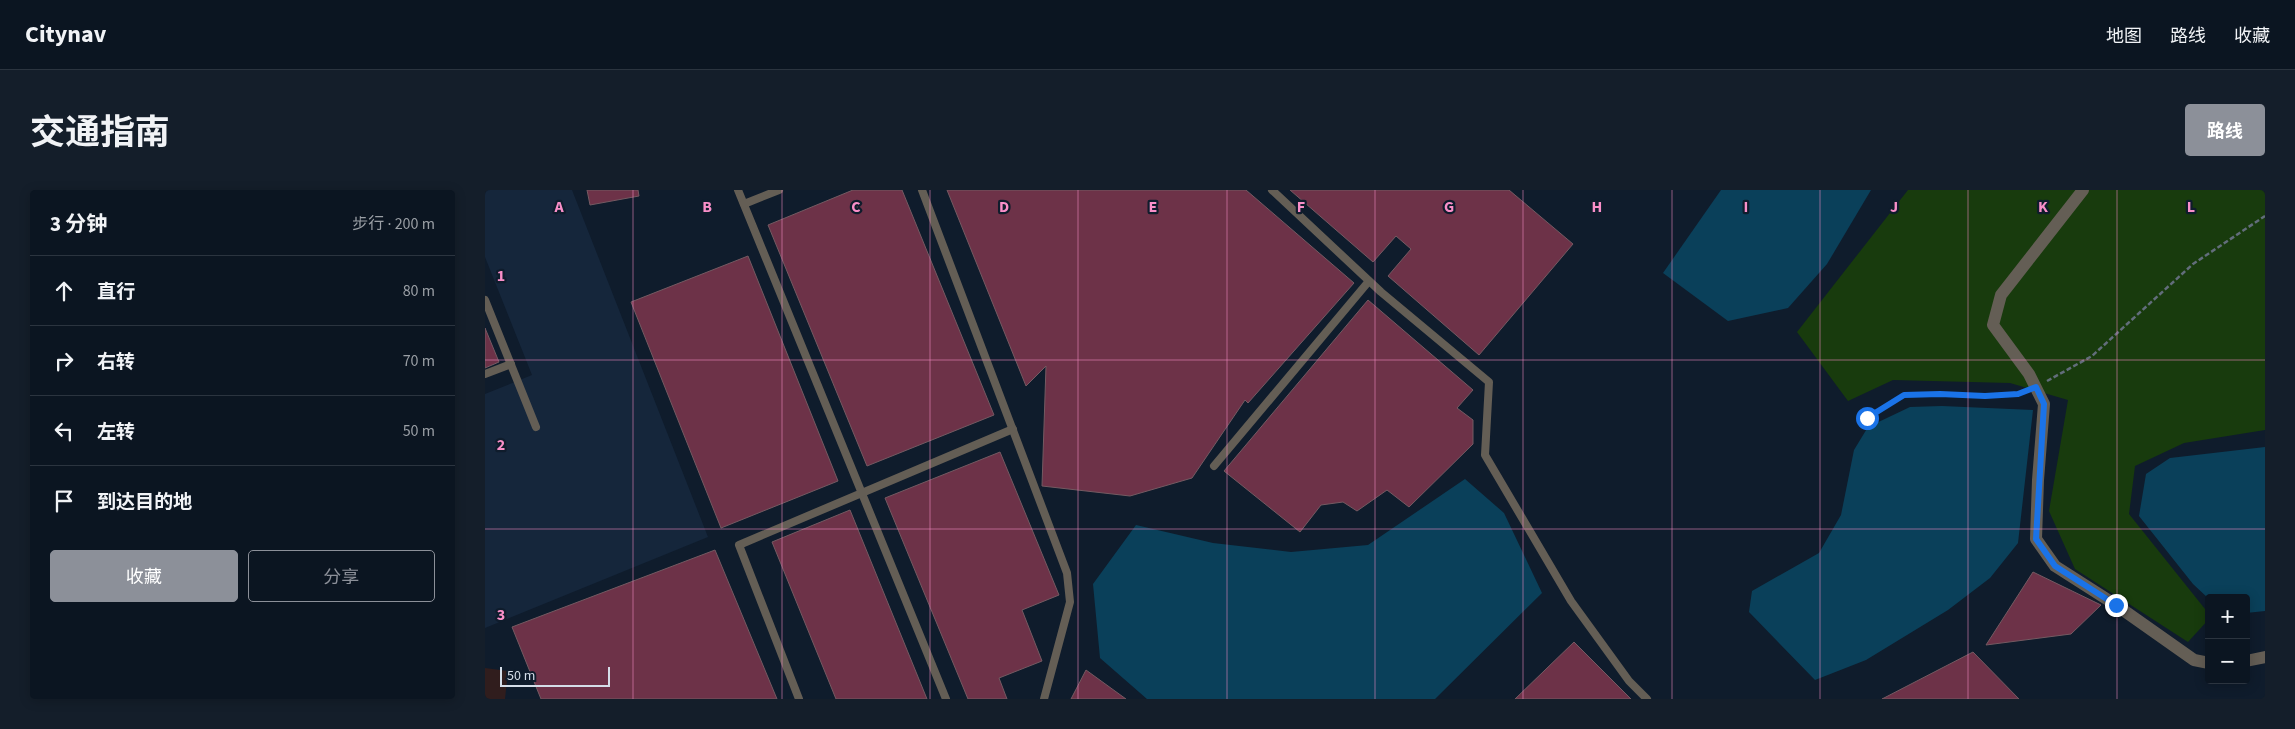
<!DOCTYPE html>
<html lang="zh">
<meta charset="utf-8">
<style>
:root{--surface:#0b1521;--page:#141e2a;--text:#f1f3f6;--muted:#9a9fa5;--line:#2b343f;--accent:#8c9099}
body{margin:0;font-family:"Source Sans 3","Noto Sans SC",sans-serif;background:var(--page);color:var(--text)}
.controls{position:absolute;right:15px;bottom:15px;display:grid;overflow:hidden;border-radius:5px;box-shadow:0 2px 12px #0003}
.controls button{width:45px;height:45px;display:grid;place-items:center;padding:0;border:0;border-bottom:1px solid var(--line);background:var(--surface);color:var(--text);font:25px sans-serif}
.scale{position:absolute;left:15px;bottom:12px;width:110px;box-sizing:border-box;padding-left:5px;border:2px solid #d5dee9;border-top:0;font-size:14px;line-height:18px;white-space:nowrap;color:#d5dee9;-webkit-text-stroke:4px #0f1c2c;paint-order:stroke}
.stop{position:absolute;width:15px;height:15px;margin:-11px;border:4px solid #1a73e8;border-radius:50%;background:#fff}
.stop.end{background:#1a73e8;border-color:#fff;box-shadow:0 1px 5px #0008}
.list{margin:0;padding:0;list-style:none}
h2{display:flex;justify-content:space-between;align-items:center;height:65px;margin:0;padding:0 20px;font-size:21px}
h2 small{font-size:16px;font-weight:400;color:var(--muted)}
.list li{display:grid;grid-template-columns:32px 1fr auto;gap:15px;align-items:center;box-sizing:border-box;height:70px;padding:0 20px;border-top:1px solid var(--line)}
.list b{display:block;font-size:19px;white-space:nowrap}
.list em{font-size:16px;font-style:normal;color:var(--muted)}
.actions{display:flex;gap:10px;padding:15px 20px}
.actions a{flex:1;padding:11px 0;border:1px solid var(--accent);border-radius:5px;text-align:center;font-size:18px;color:var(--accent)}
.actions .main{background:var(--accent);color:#fff}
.icon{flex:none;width:28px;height:28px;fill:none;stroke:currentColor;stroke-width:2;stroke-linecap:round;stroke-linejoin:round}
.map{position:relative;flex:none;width:1780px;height:509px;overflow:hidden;border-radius:5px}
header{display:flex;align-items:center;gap:30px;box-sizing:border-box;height:70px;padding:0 25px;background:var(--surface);border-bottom:1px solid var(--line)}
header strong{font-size:24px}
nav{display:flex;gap:28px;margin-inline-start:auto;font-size:18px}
.intro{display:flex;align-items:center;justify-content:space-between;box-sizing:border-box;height:120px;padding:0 30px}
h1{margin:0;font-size:35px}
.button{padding:12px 22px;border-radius:5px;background:var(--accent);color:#fff;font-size:18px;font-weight:700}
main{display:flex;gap:30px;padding:0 30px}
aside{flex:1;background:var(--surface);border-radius:5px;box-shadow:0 2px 12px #0003}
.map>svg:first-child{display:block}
.built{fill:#15263b}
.education{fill:#301d1d}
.green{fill:#183b0d}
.water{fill:#0a405a}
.building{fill:#6d3248;stroke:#745a62}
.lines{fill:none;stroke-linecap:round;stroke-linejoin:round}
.path{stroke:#626d7b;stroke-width:2.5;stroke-dasharray:5 2.5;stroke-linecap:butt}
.service{stroke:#645e55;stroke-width:8}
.minor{stroke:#645e55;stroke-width:12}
.route{stroke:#1a73e8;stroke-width:6}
.grid{fill:none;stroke:#f98fc9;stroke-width:1;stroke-opacity:0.55}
.grid-label{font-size:16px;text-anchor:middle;font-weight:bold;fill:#f98fc9;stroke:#0f1c2c;stroke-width:4.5;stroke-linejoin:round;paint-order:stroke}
</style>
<header>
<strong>Citynav</strong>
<nav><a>地图</a><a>路线</a><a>收藏</a></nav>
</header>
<div class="intro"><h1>交通指南</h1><a class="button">路线</a></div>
<main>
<aside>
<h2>3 分钟<small>步行 · 200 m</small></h2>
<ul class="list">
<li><svg class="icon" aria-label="ahead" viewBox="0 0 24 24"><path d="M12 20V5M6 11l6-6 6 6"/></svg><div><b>直行</b></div><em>80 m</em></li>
<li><svg class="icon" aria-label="right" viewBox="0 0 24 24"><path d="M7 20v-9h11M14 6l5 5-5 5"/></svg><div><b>右转</b></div><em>70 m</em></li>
<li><svg class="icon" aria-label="left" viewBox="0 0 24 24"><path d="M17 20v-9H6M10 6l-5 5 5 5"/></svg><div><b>左转</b></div><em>50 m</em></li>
<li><svg class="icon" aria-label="arrive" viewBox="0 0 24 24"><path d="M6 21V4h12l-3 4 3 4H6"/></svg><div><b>到达目的地</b></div></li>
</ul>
<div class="actions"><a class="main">收藏</a><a>分享</a></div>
</aside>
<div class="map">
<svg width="1780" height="509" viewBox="0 0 1780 509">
<rect width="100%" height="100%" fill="#0f1c2c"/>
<path class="built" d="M0,0H87L223,347L0,438V204L47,185L0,67Z"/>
<path class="education" d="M0,478L23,481L20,509H0Z"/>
<path class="green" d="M1423,0H1780V240L1699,253L1650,276L1644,324L1724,424V429L1703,452L1590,379L1564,321L1583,210L1525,193L1408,190L1363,211L1312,142Z"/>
<g class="water">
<path d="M1236,0H1386L1342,74L1303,118L1243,131L1178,83Z"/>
<path d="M1457,216L1548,220L1533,353L1505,388L1463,420L1381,470L1330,490L1264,422L1267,401L1334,363L1356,325L1369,260L1383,237L1425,217Z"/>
<path d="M1780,257V421L1761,423V408L1724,409L1708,394L1654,326L1661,284L1685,268Z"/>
<path d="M980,289L1019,323L1057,403L950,509H662L615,468L608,394L651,335L728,353L806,362L883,355Z"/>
</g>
<g class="building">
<path d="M102,0H153L154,6L105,15Z"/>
<path d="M368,0H417L509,225L382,276L283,35Z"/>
<path d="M462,0H761L869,93L763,213L760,210L707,288L645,306L557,296L561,176L541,196Z"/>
<path d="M805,0H1024L1088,54L994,165L903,86L926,59L911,46L888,72Z"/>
<path d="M263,66L353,291L236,338L146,112Z"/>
<path d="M883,110L988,200L972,218L988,230V254L924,317L902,300L872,321L858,312L836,315L815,342L739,281Z"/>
<path d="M0,138L14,172L0,178Z"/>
<path d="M515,262L574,405L537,420L557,471L514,488L522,509H483L400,308Z"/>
<path d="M365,320L442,509H351L287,352Z"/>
<path d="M230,360L292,509H56L27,437Z"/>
<path d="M1548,382L1616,415L1586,444L1501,455Z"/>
<path d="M1089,452L1146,509H1030Z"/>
<path d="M1488,462L1534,509H1397Z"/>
<path d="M601,480L641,509H586Z"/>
</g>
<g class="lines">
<g class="path">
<path d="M1562,191L1607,166L1708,74L1780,26"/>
<path d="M1382,228L1419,205L1455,204L1500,206L1539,202"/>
</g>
<g class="service">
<path d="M253,0L461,509"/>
<path d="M437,0L582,383L585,412L559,509"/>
<path d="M787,0L896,102L1004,192L1000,265L1086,411L1144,491L1162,509"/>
<path d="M259,14L294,0"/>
<path d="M0,110L51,237"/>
<path d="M0,184L26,174"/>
<path d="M729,276L884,91"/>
<path d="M314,509L254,355L528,239"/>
</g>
<g class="minor">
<path d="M1598,0L1516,105L1508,135L1544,184L1559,214L1553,290L1551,349L1570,376L1631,415L1709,470L1724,473"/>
<path d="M1761,471L1780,467"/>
</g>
</g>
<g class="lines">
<path class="route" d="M1382,228L1419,205L1455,204L1500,206L1533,204L1551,197L1559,214L1551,349L1570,376L1631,415"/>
</g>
<path class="grid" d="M148,0V509M297,0V509M445,0V509M593,0V509M742,0V509M890,0V509M1038,0V509M1187,0V509M1335,0V509M1483,0V509M1632,0V509M0,170H1780M0,339H1780"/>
<g class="grid-label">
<text x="74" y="22">A</text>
<text x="222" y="22">B</text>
<text x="371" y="22">C</text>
<text x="519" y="22">D</text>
<text x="668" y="22">E</text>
<text x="816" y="22">F</text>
<text x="964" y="22">G</text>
<text x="1112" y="22">H</text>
<text x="1261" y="22">I</text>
<text x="1409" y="22">J</text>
<text x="1558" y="22">K</text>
<text x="1706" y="22">L</text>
<text x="16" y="91">1</text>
<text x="16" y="260">2</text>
<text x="16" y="430">3</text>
</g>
</svg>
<div class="controls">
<button>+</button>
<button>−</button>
</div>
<div class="scale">50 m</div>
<div class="stop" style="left:1382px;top:228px"></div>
<div class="stop end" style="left:1631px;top:415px"></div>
</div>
</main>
